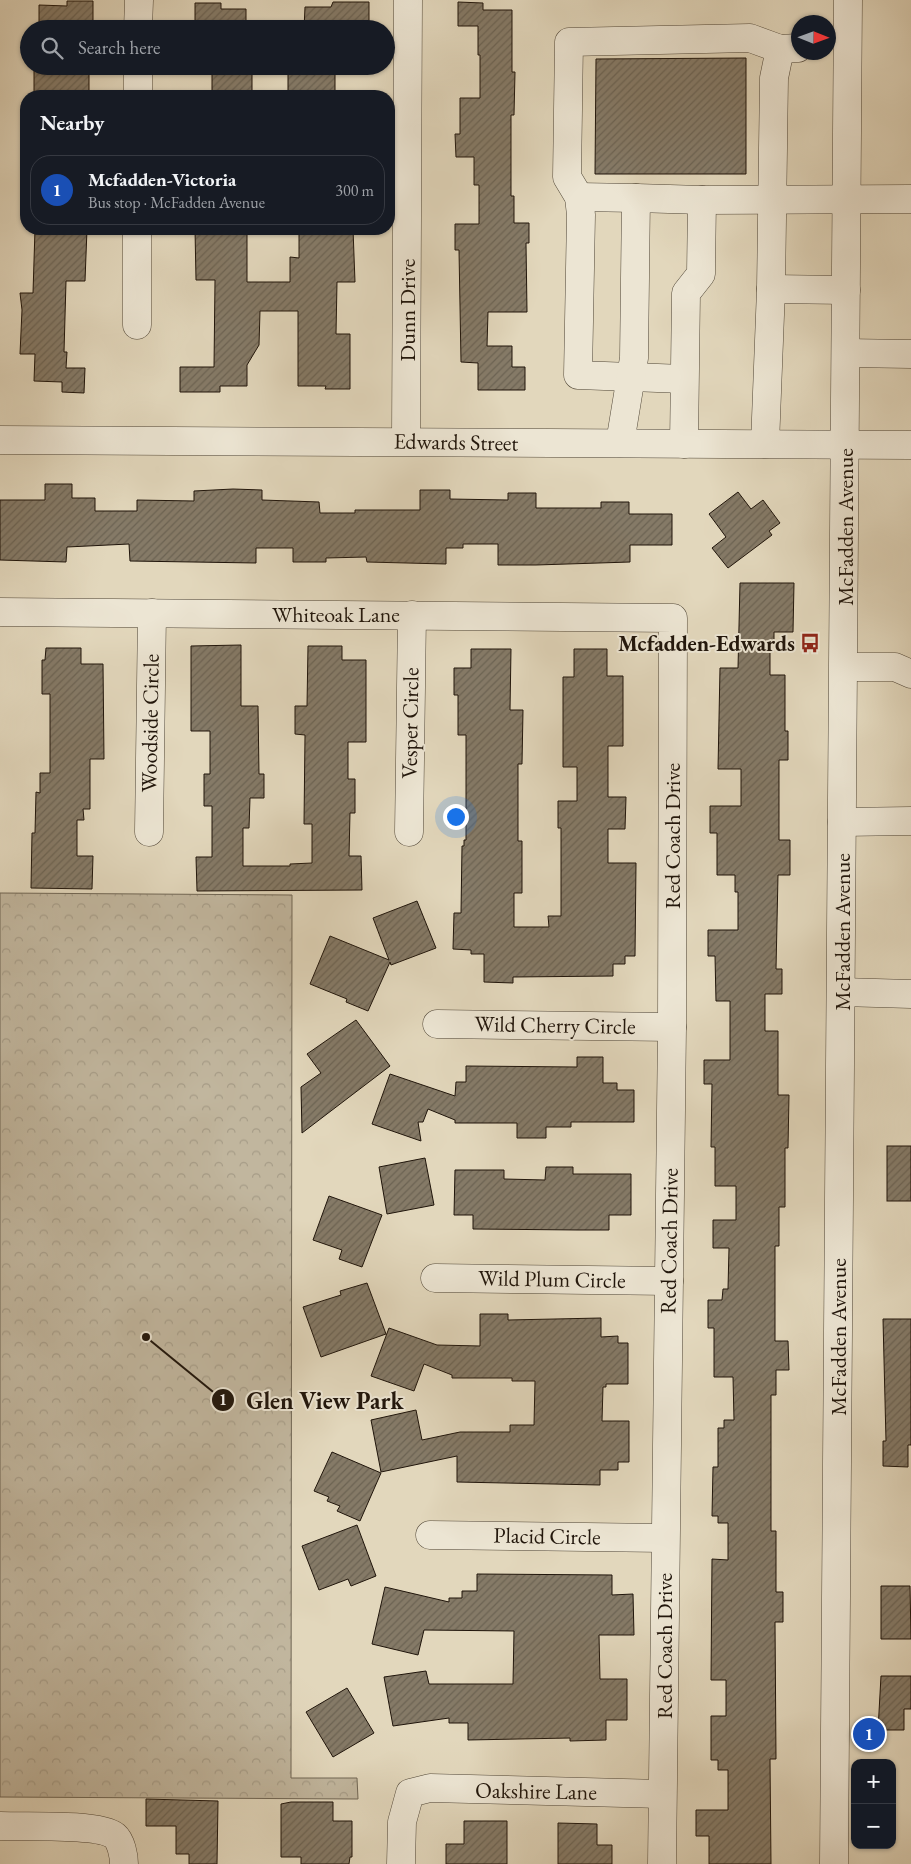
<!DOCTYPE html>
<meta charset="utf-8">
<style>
:root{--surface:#171b24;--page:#242831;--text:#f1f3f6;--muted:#9ea1a6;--line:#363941;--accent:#c59692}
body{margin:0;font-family:"EB Garamond",serif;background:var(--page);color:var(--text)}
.controls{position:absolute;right:15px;bottom:15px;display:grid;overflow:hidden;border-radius:10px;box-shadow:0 1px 4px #0004}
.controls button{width:45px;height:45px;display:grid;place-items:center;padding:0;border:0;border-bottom:1px solid var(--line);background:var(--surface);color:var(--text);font:25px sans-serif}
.compass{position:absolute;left:791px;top:15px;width:45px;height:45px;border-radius:50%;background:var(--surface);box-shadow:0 1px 4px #0004;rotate:91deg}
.you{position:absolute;left:455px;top:816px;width:18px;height:18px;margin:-12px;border:4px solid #fff;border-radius:50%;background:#1a73e8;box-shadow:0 0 0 8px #1a73e833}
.badge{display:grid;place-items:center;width:32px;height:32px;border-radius:50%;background:var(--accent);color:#fff;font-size:16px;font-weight:700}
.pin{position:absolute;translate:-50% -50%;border:2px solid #fff;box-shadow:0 1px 5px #0006}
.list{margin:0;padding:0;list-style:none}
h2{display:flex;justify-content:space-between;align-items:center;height:65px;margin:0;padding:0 20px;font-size:21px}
h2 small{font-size:16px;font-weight:400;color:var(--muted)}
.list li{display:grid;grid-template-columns:32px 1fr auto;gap:15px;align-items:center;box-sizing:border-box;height:70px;margin:0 10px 10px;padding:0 10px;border:1px solid var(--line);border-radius:20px}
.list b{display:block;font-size:19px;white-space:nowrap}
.list p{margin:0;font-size:16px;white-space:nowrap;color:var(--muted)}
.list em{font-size:16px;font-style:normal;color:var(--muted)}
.icon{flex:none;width:28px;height:28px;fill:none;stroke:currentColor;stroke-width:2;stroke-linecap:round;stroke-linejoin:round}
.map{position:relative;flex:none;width:911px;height:1864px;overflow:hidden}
.search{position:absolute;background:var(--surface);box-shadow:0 1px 4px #0004;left:20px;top:20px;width:375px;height:55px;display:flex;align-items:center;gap:12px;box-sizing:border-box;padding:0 18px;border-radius:28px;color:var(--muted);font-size:19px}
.panel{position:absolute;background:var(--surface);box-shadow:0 1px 4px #0004;left:20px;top:90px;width:375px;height:145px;border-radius:20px}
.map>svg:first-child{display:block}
.forest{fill:url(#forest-crowns);stroke:#706654}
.building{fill:url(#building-hatch);stroke:#20150b}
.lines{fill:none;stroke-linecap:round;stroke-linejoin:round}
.minor-casing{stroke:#504637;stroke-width:29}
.minor{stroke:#ece5d3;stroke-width:28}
.labels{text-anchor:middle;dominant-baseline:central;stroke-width:4;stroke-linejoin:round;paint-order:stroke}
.street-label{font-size:22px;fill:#20150b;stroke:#ece5d3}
.poi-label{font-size:22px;font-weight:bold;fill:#20150b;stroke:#ece5d3;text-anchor:end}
.leader{fill:none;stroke:#20150b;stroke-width:2}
.callout-dot{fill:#20150b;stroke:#ece5d3;stroke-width:2}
.mark-label{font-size:15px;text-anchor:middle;font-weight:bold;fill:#fff}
.callout-label{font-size:24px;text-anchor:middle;font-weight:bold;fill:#20150b;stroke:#ece5d3;stroke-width:4;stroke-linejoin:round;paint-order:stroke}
</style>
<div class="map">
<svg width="911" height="1864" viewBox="0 0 911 1864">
<defs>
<pattern id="forest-crowns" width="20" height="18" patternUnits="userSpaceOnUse" patternTransform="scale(1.25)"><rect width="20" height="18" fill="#c1b69e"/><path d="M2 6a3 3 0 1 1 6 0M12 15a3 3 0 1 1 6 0" fill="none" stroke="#a69c87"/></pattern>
<pattern id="building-hatch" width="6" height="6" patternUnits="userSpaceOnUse" patternTransform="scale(1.25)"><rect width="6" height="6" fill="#857a67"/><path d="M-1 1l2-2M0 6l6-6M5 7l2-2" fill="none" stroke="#6c6353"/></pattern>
</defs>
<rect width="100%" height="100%" fill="#e2d7bc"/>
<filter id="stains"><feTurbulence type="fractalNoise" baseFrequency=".004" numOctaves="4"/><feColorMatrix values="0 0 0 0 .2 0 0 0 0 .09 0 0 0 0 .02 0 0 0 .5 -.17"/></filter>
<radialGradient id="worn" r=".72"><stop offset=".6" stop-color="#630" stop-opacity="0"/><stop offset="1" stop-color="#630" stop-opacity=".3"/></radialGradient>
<path class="forest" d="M0,893L292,895L291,1778H357L358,1799L0,1797Z"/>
<g class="building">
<path d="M67,1H93V26L39,29V5L67,6Z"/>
<path d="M333,2H369V27L304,29L305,7H331Z"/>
<path d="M458,2L483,3V10H512V72H515L514,115H511V196H514V223H529V243H526L527,312H488L487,346H512V367H525V390H478V363L461,362L459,250H455V224H479V185H474V157H456L455,134H460V98H480V55H478V26H458Z"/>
<path d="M195,3H221V9H246V29H214V24L195,25Z"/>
<path d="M746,58V174H595L596,59Z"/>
<path d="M34,66L89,67V96H34Z"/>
<rect x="212" y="70" width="40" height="26"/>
<path d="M288,71H335V96H303V91H288Z"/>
<path d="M35,229H87L85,281H66L64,352H67L66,368H85L84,393L62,392V382L34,381L35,354H20L22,310L20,293H33Z"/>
<path d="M195,229H247V282H290V257L299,258V229H353L355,282H337L336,334H350V389H325L326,386H298V311H260L259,345L247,365V386H220V392H180V367H214L215,280H196Z"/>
<path d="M45,484H72V498H95V511H137V500L194,501V491L233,489L262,490V500L319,502L320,513H355V510H420V490H450V499L508,500V493H536V508H601V502H629V514H672V545H630V562L536,565H498V544H463V548H446V564L367,562L366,557L326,558V562H293V548H256V563L130,561L129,544L67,547L66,562L0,560V500H45Z"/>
<path d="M738,492L751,509L763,500L780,523L769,531L772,535L728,568L712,548L726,537L709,514Z"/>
<path d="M740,583H794L793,632H774V640H770V675H785V731H788V760H779V840H790V875H778L776,969H782V994H765V1031H778V1095H789L788,1148H785V1207H779V1246H775V1341H788L789,1370H776V1395H771V1531H776V1592H783V1622H775L776,1759H770L771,1864H709V1836H696V1810H728V1770H718V1760H711V1716H726V1680H711L712,1559L728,1560V1523H718V1516H712L713,1467H718V1428H724V1420H734L733,1377H714V1328H708V1300H722L723,1289H728L729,1248H713V1220H736V1186H715V1147H711L712,1084H704V1060H730V1001H716L715,956H708V930H738V892H735V875H717V833H710V806H741V769H718L720,668H738Z"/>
<path d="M241,645V706H258L259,774H264V798H250L249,828H243V866H290V864L312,863V824H304L305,735L295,734V706H307L308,646H342V660H366V742H348V779H355V813H350L349,856H361L362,890L197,891L196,857H212V806H204V774H210V731H191V646Z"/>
<path d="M46,648H81V664H103L104,759H90V809H83L84,820H77V856H93L92,889L31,888L32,833H35L36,792L40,793V773H50V694H42V660H45Z"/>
<path d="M471,649H511L510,710H523L522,764H518V841H522V893H514V927H549L548,916H561V828H558V801H577V767H563V677H574V649H607V676H623V746H608V797H626L625,829H608V863H636L635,956H625V964H613V976L513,977V983L484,982V954H471V950L453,949L454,913H461L462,846H464V840H466V735H458V695H454V668H471Z"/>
<path d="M417,901L436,948L391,965L390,962L368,1011L346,1002L347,999L310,984L330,936L389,960L373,918Z"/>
<path d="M356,1020L390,1066L302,1133L301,1087L321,1073L307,1054Z"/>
<path d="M577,1057H603V1083H617V1090H634V1122H571V1127H546V1138H517V1123H455V1120L428,1109L423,1122H418L421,1141L372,1124L390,1074L455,1096L456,1082H466V1066L577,1067Z"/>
<rect x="887" y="1146" width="24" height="55"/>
<path d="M425,1158L434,1205L387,1214L379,1167Z"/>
<path d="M546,1167H573V1174H631V1215H609V1230H578L473,1229V1215H454L455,1170H504V1179L545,1180Z"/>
<path d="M329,1196L382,1215L362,1267L339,1259L342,1250L313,1240Z"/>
<path d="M367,1283L386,1334L321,1357L303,1307L341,1295L340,1291Z"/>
<path d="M480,1314H508V1320L601,1318V1337L618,1336V1343H628V1384H606V1387H603L602,1421H629V1462H618V1470H600V1485L457,1482V1456L381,1472L371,1420L416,1410L422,1440L460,1432H510V1425H534L535,1381H512V1378H452V1375L424,1364L414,1391L371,1376L389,1328L437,1345L480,1346Z"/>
<path d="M883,1319H911V1445H908V1467L883,1466V1441H886Z"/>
<path d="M332,1452L381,1473L360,1521L337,1511L340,1506L327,1501L329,1497L314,1491Z"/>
<path d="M357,1525L376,1576L351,1586L348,1579L319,1590L302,1546Z"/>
<path d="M477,1574L612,1575V1595L633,1594L634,1635H599L600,1679H627V1720H606V1740L570,1741V1738L468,1740V1723H449V1718L393,1726L384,1677L426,1671L429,1684H513L514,1631L424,1630L418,1655L372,1644L385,1587L449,1602V1598H462V1591H477Z"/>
<path d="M881,1586H910L911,1639H881Z"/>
<path d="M881,1676H911V1709H904V1730H878Z"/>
<path d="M347,1688L374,1733L333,1757L306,1712Z"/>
<path d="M146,1799L218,1801L217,1864H189V1854H176V1826H146Z"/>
<path d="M291,1802H333V1821H352V1857H350L349,1864H301V1857H281V1804Z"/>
<path d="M464,1821H507V1864H446V1844H464Z"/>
<path d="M558,1823L597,1824V1845H612V1864H558Z"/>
</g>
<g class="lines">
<defs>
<g id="minor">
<path d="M138,29L139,0"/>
<path d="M138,96V66"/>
<path d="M579,197L636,198"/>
<path d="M771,289L774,78L780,49"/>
<path d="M137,325V229"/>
<path d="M846,353L911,354"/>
<path d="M684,379L578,375L581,215L579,197L567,177L569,42L750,38L780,49L798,48"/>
<path d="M0,440L911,445"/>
<path d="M406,441L408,0"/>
<path d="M620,443L634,358L636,198L702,200L911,199"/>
<path d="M684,444L686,293L701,274L702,200"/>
<path d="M765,444L771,289L846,290"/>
<path d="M0,612L673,618L672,1027L662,1864"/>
<path d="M844,667H895L911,674"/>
<path d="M842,822L911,821"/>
<path d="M149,832L152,613"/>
<path d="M409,832L412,615"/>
<path d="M841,992L911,994"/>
<path d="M437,1024L672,1027"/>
<path d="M435,1278L669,1281"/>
<path d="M430,1535L664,1538"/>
<path d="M0,1826C23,1827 99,1823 115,1836C121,1841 124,1856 124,1864"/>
<path d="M401,1864L402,1822L410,1793L430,1788L662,1794"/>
<path d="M834,1864L848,0"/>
</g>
</defs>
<use href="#minor" class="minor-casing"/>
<use href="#minor" class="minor"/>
</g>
<defs>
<symbol id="bus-bare" viewBox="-9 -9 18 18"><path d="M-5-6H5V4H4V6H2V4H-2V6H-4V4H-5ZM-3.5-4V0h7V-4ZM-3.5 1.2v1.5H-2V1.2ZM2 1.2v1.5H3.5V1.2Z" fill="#8f2418" stroke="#ece5d3" stroke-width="2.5" paint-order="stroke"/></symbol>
</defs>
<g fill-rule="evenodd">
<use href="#bus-bare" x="796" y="629" width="28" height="28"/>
</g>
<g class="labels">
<g class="street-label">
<text transform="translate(407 310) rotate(-90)">Dunn Drive</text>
<text transform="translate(456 442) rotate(1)">Edwards Street</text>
<text transform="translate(845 527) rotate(-90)">McFadden Avenue</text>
<text x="336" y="614">Whiteoak Lane</text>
<text transform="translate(150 723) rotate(-89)">Woodside Circle</text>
<text transform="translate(410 723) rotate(-89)">Vesper Circle</text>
<text transform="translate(672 836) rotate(-90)">Red Coach Drive</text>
<text transform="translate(842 932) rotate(-90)">McFadden Avenue</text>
<text transform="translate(555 1025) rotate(1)">Wild Cherry Circle</text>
<text transform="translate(669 1241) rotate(-89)">Red Coach Drive</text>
<text transform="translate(552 1279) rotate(1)">Wild Plum Circle</text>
<text transform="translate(838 1337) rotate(-90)">McFadden Avenue</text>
<text transform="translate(547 1536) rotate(1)">Placid Circle</text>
<text transform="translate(664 1646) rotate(-90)">Red Coach Drive</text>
<text transform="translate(536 1791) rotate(1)">Oakshire Lane</text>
</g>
<g class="poi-label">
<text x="795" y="643">Mcfadden-Edwards</text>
</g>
</g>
<path class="leader" d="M146 1337L223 1400"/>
<g class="callout-dot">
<circle cx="146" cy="1337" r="5"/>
<circle cx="223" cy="1400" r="12"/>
</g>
<g class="mark-label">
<text x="223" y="1405">1</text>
</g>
<g class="callout-label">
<text x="325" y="1409">Glen View Park</text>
</g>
<rect width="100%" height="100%" filter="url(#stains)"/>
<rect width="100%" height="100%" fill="url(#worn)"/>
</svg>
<div class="controls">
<button>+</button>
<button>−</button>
</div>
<svg class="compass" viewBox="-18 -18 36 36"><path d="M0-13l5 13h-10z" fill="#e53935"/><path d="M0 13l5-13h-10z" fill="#9ea1a6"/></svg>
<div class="you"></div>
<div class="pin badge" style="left:869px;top:1734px;background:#1a4fb4">1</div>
<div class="search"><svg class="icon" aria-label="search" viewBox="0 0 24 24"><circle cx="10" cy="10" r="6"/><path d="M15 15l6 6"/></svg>Search here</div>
<section class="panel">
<h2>Nearby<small></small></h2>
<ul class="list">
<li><span class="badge" style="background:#1a4fb4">1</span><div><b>Mcfadden-Victoria</b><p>Bus stop · McFadden Avenue</p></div><em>300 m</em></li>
</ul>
</section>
</div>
